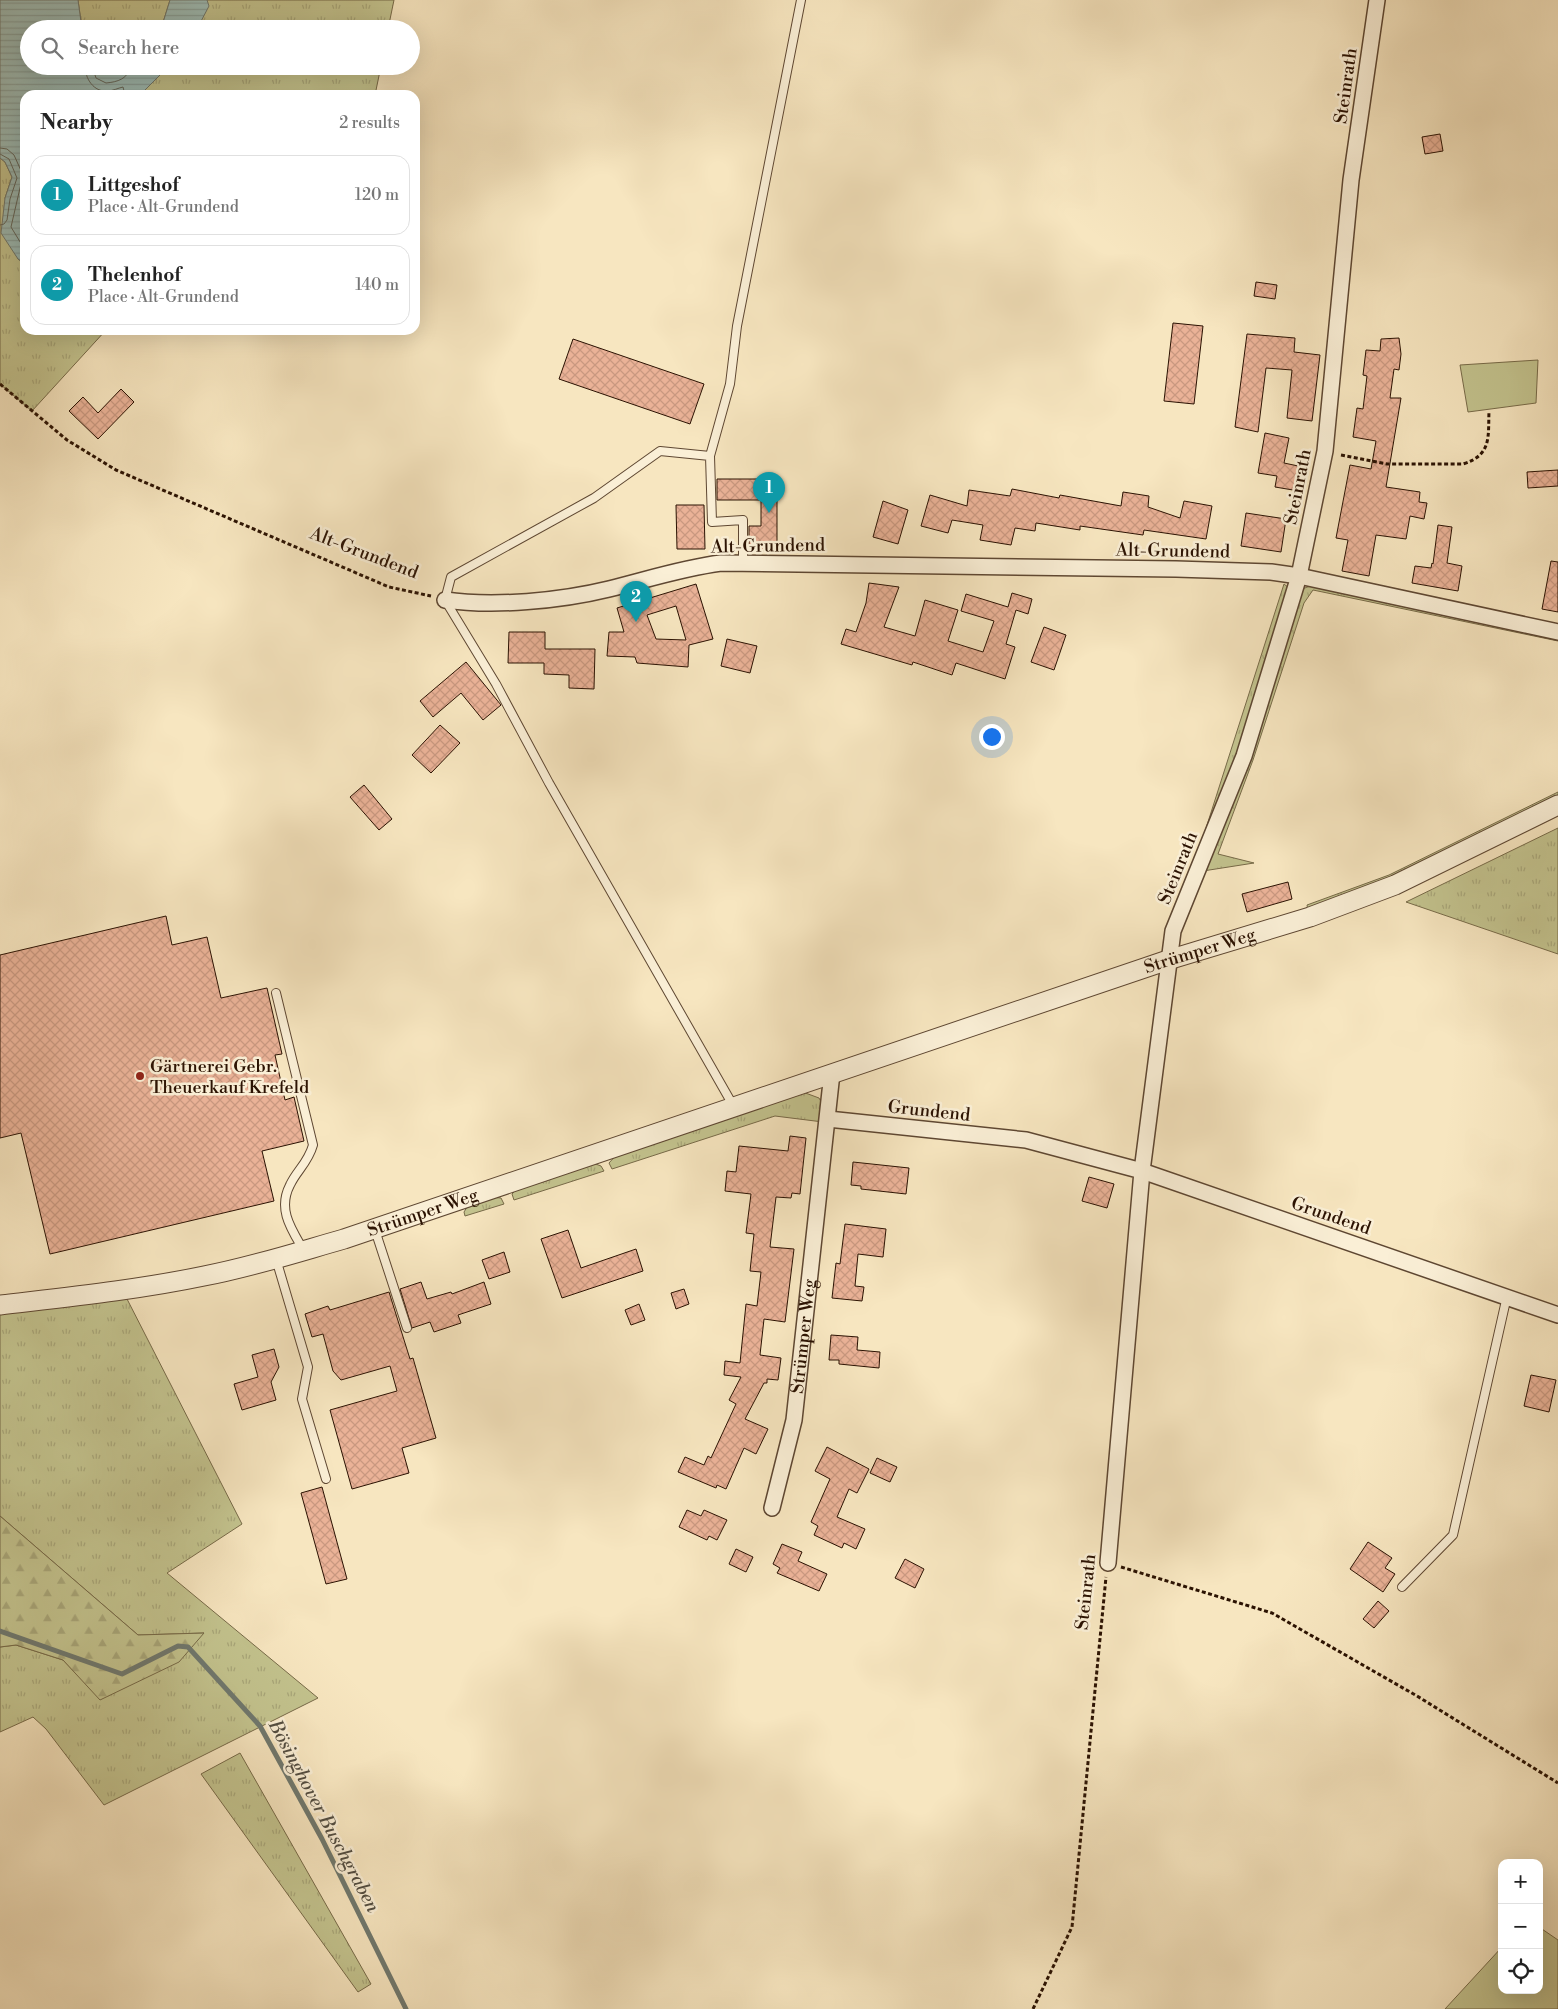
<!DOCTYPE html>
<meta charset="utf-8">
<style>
:root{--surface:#fff;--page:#f2f2f2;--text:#222;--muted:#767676;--line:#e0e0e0;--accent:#0b8043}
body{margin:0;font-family:"Libre Bodoni",serif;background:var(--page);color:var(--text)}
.controls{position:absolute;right:15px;bottom:15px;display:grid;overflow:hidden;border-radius:10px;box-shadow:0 5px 20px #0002}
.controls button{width:45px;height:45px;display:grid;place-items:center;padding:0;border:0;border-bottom:1px solid var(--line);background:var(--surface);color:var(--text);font:25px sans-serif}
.you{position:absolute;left:991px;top:736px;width:18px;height:18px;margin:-12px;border:4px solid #fff;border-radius:50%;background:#1a73e8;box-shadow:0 0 0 8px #1a73e833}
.badge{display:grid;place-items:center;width:32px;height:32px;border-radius:50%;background:var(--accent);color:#fff;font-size:16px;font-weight:700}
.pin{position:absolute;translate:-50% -41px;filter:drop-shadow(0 1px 2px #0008)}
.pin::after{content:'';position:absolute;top:26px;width:18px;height:15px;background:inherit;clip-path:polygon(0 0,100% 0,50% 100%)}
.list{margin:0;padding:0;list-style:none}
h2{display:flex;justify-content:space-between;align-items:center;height:65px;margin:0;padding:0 20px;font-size:21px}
h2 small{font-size:16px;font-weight:400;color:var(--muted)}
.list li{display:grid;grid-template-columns:32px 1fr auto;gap:15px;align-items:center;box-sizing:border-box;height:80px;margin:0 10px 10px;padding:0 10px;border:1px solid var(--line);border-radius:15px}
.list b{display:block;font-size:19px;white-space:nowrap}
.list p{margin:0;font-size:16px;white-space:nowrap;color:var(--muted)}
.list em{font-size:16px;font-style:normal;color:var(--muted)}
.icon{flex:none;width:28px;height:28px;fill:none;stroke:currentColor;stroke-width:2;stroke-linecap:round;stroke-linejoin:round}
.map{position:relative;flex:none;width:1558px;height:2009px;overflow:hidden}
.search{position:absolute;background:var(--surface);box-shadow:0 5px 20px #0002;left:20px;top:20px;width:400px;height:55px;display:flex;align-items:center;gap:12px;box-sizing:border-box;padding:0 18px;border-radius:28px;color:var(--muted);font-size:19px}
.panel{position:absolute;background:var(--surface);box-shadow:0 5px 20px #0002;left:20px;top:90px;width:400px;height:245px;border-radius:15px}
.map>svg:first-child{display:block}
.grass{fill:url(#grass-tufts);stroke:#776a48}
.forest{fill:url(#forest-firs);stroke:#776a48}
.garden{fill:#c3c38e;stroke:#776a48}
.water{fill:url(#water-rules);stroke:#70796f}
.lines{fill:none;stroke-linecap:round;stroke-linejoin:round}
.shore{stroke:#64685d;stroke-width:1}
.stream{stroke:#70796f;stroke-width:5}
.building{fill:url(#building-cross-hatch);stroke:#2b1202;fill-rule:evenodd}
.service-casing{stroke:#5e4732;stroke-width:10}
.minor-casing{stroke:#5e4732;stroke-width:18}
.tertiary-casing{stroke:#5e4732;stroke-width:21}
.path{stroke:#2b1202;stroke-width:3;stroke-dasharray:4 2.5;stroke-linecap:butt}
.service{stroke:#faefd6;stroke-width:8}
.minor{stroke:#faefd6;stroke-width:15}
.tertiary{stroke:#faefd6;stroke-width:19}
.poi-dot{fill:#8f2418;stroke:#faefd6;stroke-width:2}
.labels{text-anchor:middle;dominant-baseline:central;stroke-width:5;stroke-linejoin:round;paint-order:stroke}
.street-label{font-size:18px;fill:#2b1202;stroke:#faefd6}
.poi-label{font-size:18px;fill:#2b1202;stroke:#faefd6;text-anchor:start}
.water-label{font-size:19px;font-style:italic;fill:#534e42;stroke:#faefd6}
</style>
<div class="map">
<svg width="1558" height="2009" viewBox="0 0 1558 2009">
<defs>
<pattern id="grass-tufts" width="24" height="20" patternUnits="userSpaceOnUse" patternTransform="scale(1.25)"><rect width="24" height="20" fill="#c3c38e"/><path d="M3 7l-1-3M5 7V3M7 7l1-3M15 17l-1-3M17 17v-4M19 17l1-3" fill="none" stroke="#a8a679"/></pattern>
<pattern id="forest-firs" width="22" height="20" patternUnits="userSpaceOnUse" patternTransform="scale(1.25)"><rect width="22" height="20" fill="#c3c38e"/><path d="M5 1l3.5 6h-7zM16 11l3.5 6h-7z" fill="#a8a679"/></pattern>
<pattern id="water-rules" width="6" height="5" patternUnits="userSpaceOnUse" patternTransform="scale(1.25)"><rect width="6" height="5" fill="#9ebeb8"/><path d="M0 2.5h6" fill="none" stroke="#88a29d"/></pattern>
<pattern id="building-cross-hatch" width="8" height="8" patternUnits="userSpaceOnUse" patternTransform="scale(1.25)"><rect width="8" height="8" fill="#eab297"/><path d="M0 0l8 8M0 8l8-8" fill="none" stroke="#c99880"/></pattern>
</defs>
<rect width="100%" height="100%" fill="#f7e6c0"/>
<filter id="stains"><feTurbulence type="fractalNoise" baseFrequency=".004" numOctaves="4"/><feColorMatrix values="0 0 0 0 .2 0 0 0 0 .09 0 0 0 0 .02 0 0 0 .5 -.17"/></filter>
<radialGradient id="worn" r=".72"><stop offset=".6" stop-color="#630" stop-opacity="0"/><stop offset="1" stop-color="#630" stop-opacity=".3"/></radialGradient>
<g class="grass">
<path d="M78,0H170L161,29H82Z"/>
<path d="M207,0H394L388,29H197L208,6Z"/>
<path d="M169,66H381L375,95H147L143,92Z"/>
<path d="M0,158L5,162L12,177L5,198L18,259L25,264V330H106L32,411L0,384Z"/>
<path d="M1284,584L1289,588L1238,753L1192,872Z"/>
<path d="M1313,585L1558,637V641L1313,590L1304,603L1253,760L1218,854L1254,863L1203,871C1245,780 1272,684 1302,589Z"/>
<path d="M1558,792V799L1392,880L1308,911L1307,905L1389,875Z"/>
<path d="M1558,828V954L1406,902Z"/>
<path d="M800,1091L819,1098L824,1107L823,1122L775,1116L612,1169L609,1163L618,1153Z"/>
<path d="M593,1163L601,1166L604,1171L514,1200L512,1194L519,1187Z"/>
<path d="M490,1197L501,1198L504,1204L465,1216L464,1212L469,1204Z"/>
<path d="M126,1297L242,1524L167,1573L318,1698L104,1805L46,1729L33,1717L0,1732V1647L16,1645L63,1660L101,1699L204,1633L138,1635L0,1516V1311Z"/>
<path d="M240,1753L371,1984L358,1992L201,1774Z"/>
</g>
<path class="forest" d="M0,1516L138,1635L204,1633L179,1662L100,1700L63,1660L16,1645L0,1647Z"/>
<g class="garden">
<path d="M1538,360L1536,403L1468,412L1460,365Z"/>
<path d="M1539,1927L1558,1940V2009H1445L1502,1947V1990H1539Z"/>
</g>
<g class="water">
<path d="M0,0H78L82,29H29V66H102L106,72L126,66H169L144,91L147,95H25V264L18,259L1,233L5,198L12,177L5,162L0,158Z"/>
<path d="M170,0H207L209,6L197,29H161Z"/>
</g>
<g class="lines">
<g class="shore">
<path d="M85,66C85,79 94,92 107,91C113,91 118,88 123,87L125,95"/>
<path d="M92,66L96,78L106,83C117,82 129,79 130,66"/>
<path d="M0,148L7,149L14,155L23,175L11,227L25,250"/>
<path d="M0,154L9,159L17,178L10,199L7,220L4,224L0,225"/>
</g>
<path class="stream" d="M0,1631L122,1674L178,1646L188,1647L260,1726L322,1839L406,2009"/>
</g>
<g class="building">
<path d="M1440,134L1443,151L1425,154L1422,137Z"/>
<path d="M1256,282L1277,285L1275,299L1254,296Z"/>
<path d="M1173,323L1203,326L1194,404L1164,401Z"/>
<path d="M1247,334L1295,338L1294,352L1320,355L1312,421L1287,418L1292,370L1266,368L1258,432L1235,427Z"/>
<path d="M1399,338L1401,354L1399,370L1394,369L1390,398H1401L1386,487L1420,492L1419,502L1427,503L1424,519L1410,516L1406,539L1376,535L1369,576L1342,571L1348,540L1336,538L1350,465L1371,469L1376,441L1353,437L1357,408L1363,409L1367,376L1363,375L1366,350L1380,351L1381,339Z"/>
<path d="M573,339L704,384L690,424L559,379Z"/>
<path d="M121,389L134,402L98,439L69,411L83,397L98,413Z"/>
<path d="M1265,433L1289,438L1284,463L1303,467L1299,491L1275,487L1277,476L1258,473Z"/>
<path d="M1558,470V486L1528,488L1527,472Z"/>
<path d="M717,479H777V551H749V526H761V500H717Z"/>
<path d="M1012,489L1059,498L1060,495L1121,506L1123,492L1149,496L1148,507L1180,518L1184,501L1212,506L1206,539L1144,530L1143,535L1080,526V530L1036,523L1035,531L1015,528L1011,545L980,540L983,525L952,520L948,533L921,526L930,495L967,506L969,490L1010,496Z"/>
<path d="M883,501L908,510L898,544L873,537Z"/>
<path d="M676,505H704L705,549H677Z"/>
<path d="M1246,513L1286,519L1281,552L1241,546Z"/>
<path d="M1438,525L1452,527L1447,563L1462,566L1458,591L1412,583L1415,566L1431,568L1432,563L1433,564Z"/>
<path d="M1551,561L1558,562V612L1542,609Z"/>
<path d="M869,583L899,587L884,627L915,636L925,600L958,610L948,641L983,652L994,621L961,611L966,594L1008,607L1012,593L1032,599L1028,614L1016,610L1006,644L1015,647L1005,679L956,663L952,675L913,662L912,665L841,644L846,629L856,632L866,603Z"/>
<path d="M696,584L713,639L689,645L688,667L637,663L635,657L607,656L609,632H624L617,608ZM676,606L686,640L656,639L647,615Z"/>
<path d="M1044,627L1066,635L1054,670L1031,662Z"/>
<path d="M509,632H545V649H595L594,689L569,688V675L544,674V663H508Z"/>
<path d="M727,639L757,646L750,673L721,666Z"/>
<path d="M466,662L501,705L483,720L461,693L433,717L420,701Z"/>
<path d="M440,725L460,743L431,773L412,755Z"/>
<path d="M364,785L392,819L379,830L350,797Z"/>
<path d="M1288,882L1292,899L1247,912L1242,894Z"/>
<path d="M166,916L172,945L207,937L221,998L267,988L282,1054L275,1055L285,1100L294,1097L304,1141L262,1151L274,1201L50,1254L21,1133L0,1138V955Z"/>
<path d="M790,1136L806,1138L800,1194L792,1193L791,1198L776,1197L770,1247L794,1249L785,1322L764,1319L760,1355L781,1358L778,1380L767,1379V1383H764L745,1419L768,1429L756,1454L744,1448L726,1489L717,1485L716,1488L678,1472L685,1457L704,1465L708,1456L711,1458L736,1404L729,1400L741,1377L724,1375L725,1361L740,1363L746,1304L757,1306L761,1272L750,1271L754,1234L746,1233L751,1194L725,1191L727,1171L736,1172L739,1146L788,1151Z"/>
<path d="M853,1162L909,1168L906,1194L861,1189V1186L851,1185Z"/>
<path d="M1089,1177L1114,1184L1107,1208L1082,1201Z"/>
<path d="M845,1224L886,1229L883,1257L858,1254L855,1286L864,1287L862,1301L832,1298L836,1263L840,1264Z"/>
<path d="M568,1230L581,1268L636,1249L643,1271L562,1298L541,1239Z"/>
<path d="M504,1252L510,1272L489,1279L482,1260Z"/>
<path d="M421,1282L427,1299L451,1292L452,1294L484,1282L491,1304L458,1315L461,1323L434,1332L430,1322L412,1328L400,1289Z"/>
<path d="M684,1289L689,1304L676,1309L671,1293Z"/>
<path d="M389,1292L410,1359L413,1358L436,1438L402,1448L409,1473L352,1489L330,1410L397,1391L390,1366L341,1380L333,1371L323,1334L312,1337L305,1314L328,1306L330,1310Z"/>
<path d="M639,1304L645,1320L631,1325L625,1310Z"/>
<path d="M831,1335L858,1337L857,1350L880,1352L879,1368L839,1364V1360H829Z"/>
<path d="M274,1349L279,1367L271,1382L276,1400L242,1410L234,1384L258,1377L252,1355Z"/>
<path d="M1531,1375L1556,1380L1549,1412L1524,1406Z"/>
<path d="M827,1447L869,1469L857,1493L849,1489L837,1517L865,1529L856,1549L844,1543L842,1548L814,1535L818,1526L811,1522L830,1479L815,1471Z"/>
<path d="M877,1458L897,1467L890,1482L870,1473Z"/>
<path d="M322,1487L347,1579L326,1584L301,1493Z"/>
<path d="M687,1510L701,1516L704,1510L727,1520L717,1540L709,1536L707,1540L679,1527Z"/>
<path d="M1368,1542L1392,1558L1385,1568L1395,1574L1383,1592L1350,1569Z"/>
<path d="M782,1544L802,1552L798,1561L827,1574L819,1591L777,1573L780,1568L773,1564Z"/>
<path d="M736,1549L753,1557L746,1572L729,1564Z"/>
<path d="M905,1559L924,1569L915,1588L895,1578Z"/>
<path d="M1378,1601L1389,1611L1374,1628L1363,1619Z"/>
</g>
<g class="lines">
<defs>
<g id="service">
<path d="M710,456L730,384L737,326L801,0"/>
<path d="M276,993L313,1145C308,1163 297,1170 290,1185C277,1210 292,1230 304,1251"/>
<path d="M734,1107L549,783L496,684L445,600L451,577L594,498L660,451L710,456L712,522L743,520V563"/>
<path d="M375,1230L407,1328"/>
<path d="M276,1259L308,1367L302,1399L326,1479"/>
<path d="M1402,1587L1453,1535L1507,1296"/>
</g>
<g id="minor">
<path d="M1377,0L1351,180L1325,451L1299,576L1244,756L1173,931L1142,1171L1558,1315"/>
<path d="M445,600C494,607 560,601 609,589C646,580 682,568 721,563L1176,569L1271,572L1299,576L1558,632"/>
<path d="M828,1119L1026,1140L1142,1171L1108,1563"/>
<path id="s1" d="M772,1508L794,1420L832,1073"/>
</g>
<g id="tertiary">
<path id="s2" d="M0,1305C68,1297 137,1290 204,1276C252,1267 298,1252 344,1239L1168,960L1310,917L1395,885L1558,805"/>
</g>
</defs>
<use href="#service" class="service-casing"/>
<use href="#minor" class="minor-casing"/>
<use href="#tertiary" class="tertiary-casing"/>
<g class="path">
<path d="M0,384L67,440L116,470L389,587L431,596"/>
<path d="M1341,455L1387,464H1463C1492,455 1488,437 1489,411"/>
<path d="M1121,1567L1272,1613L1417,1696L1558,1783"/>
<path d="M1033,2009L1072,1927L1106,1577"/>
</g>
<use href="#service" class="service"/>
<use href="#minor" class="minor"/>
<use href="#tertiary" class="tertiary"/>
</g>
<circle class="poi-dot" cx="140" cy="1076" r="5"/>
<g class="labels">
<g class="street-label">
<text transform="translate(1346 86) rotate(-82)">Steinrath</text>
<text transform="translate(1298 487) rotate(-79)">Steinrath</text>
<text transform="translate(768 546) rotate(-1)">Alt-Grundend</text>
<text transform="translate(1173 551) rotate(1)">Alt-Grundend</text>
<text transform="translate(364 553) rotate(21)">Alt-Grundend</text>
<text transform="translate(1178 868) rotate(-68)">Steinrath</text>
<text stroke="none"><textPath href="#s2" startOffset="1254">Strümper Weg</textPath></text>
<text transform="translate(929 1111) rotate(6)">Grundend</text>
<text stroke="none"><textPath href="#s2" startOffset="434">Strümper Weg</textPath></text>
<text transform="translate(1331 1216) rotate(19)">Grundend</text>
<text stroke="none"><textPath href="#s1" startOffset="175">Strümper Weg</textPath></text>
<text transform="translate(1086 1592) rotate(-84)">Steinrath</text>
</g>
<g class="poi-label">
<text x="150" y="1066">Gärtnerei Gebr.<tspan x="150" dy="21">Theuerkauf Krefeld</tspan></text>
</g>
<g class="water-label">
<text transform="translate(324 1816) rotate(62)">Bösinghover Buschgraben</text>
</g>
</g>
<rect width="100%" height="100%" filter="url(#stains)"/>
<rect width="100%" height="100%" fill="url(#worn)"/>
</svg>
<div class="controls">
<button>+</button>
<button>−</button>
<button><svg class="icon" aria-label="locate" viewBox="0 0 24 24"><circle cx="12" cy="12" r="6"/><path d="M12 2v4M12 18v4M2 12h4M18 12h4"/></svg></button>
</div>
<div class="you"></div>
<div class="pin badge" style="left:769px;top:513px;background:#0f9aa8">1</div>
<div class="pin badge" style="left:636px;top:622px;background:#0f9aa8">2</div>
<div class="search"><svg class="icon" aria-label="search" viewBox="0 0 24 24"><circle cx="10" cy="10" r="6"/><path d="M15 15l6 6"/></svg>Search here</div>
<section class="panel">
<h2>Nearby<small>2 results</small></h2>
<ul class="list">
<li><span class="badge" style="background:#0f9aa8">1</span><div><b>Littgeshof</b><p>Place · Alt-Grundend</p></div><em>120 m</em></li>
<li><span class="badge" style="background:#0f9aa8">2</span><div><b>Thelenhof</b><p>Place · Alt-Grundend</p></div><em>140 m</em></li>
</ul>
</section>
</div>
